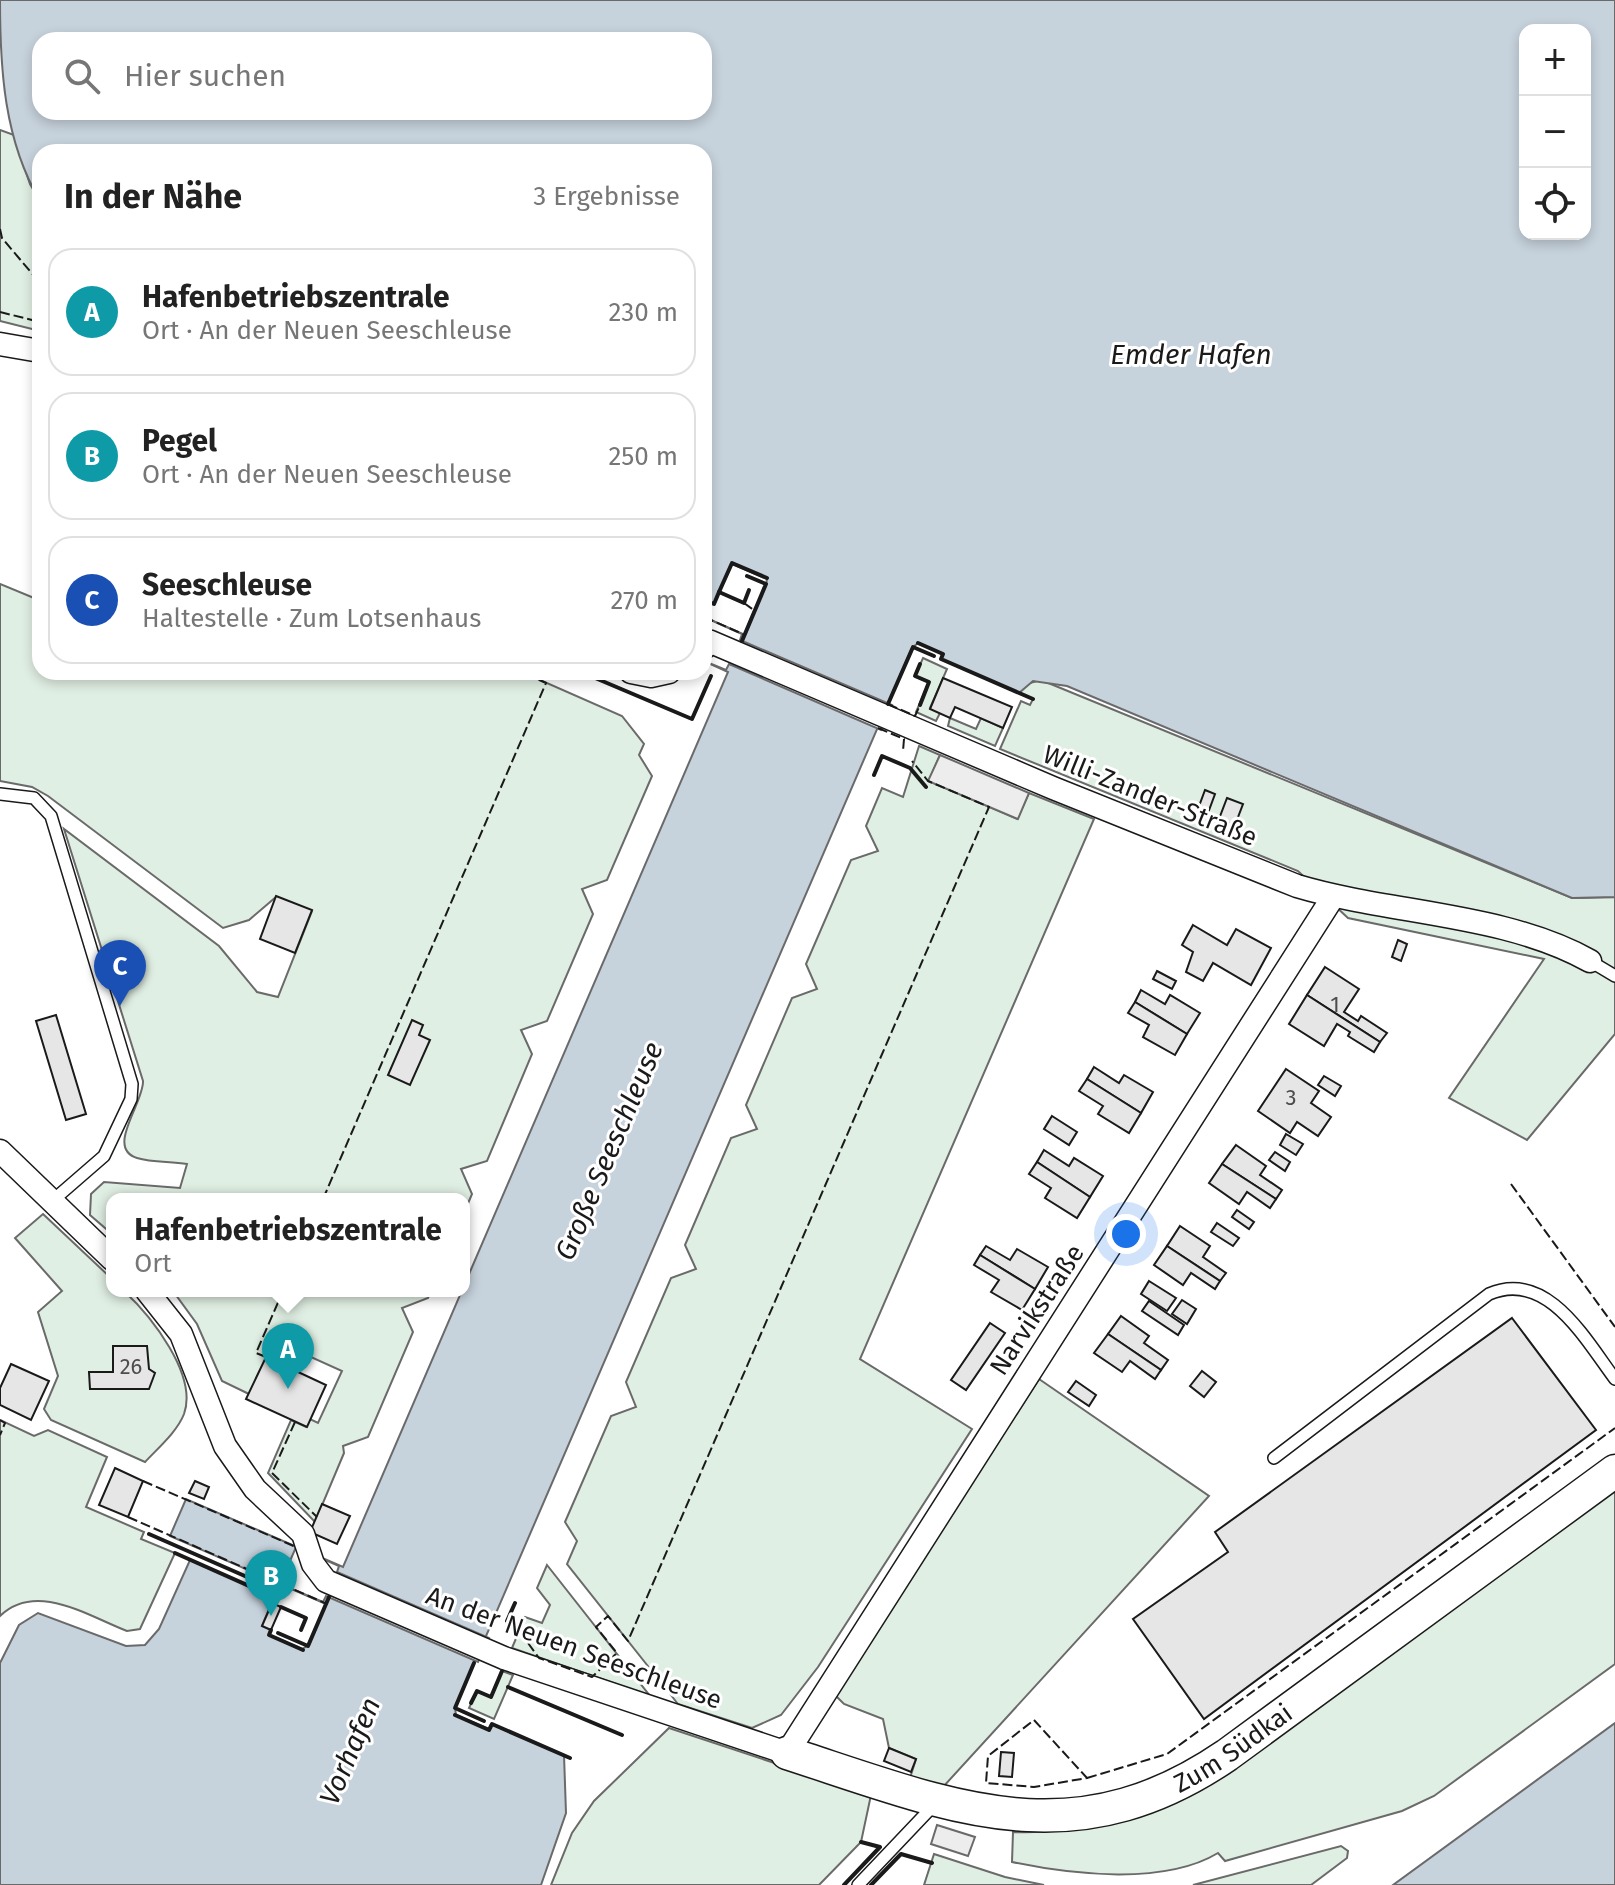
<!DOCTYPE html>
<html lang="de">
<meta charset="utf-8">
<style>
:root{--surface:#fff;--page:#f2f2f2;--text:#222;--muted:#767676;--line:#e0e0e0;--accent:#111827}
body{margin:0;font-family:"Fira Sans",sans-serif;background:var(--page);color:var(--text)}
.controls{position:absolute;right:24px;top:24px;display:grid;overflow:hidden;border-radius:16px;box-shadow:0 4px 12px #0003}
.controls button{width:72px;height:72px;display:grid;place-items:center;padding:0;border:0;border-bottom:2px solid var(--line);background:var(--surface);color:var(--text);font:40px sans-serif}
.you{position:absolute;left:1126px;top:1234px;width:28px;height:28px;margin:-20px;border:6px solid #fff;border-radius:50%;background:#1a73e8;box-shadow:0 0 0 12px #1a73e833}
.badge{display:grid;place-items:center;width:52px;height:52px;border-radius:50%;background:var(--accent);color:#fff;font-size:26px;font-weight:700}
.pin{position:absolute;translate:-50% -66px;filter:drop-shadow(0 2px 4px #0008)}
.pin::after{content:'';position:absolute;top:42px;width:28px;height:24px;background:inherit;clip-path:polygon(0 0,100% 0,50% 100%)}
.popup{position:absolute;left:106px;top:1193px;width:364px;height:104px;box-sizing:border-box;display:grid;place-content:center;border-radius:16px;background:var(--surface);filter:drop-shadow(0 2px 6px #0005);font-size:26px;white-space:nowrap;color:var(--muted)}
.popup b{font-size:30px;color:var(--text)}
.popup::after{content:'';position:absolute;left:50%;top:100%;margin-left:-16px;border:16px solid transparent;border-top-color:var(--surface)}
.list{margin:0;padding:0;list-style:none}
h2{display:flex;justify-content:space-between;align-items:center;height:104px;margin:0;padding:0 32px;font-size:34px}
h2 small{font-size:26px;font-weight:400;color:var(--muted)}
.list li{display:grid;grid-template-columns:52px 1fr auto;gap:24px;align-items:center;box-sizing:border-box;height:128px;margin:0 16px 16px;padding:0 16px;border:2px solid var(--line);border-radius:24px}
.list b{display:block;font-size:30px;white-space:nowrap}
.list p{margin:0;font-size:26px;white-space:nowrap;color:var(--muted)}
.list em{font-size:26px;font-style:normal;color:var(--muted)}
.icon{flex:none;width:44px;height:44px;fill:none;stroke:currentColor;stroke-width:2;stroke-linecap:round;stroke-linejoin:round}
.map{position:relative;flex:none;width:1615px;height:1885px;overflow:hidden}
.search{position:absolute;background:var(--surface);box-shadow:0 4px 12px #0003;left:32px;top:32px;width:680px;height:88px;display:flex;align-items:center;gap:20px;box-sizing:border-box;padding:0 28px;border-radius:24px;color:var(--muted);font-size:30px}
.panel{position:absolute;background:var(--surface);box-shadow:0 4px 12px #0003;left:32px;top:144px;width:680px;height:536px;border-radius:24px}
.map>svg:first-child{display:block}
.green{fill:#e0efe3;stroke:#6a6a6a;stroke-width:2}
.parking{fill:#ededed;stroke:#6a6a6a;stroke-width:2}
.water{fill:#c6d2dc;stroke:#6a6a6a;stroke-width:2;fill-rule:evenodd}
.pier{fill:#fff;stroke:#6a6a6a;stroke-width:2}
.building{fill:#e6e6e6;stroke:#1a1a1a;stroke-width:2}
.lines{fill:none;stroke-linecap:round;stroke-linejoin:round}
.lane-casing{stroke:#1a1a1a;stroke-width:14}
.street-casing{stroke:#1a1a1a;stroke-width:25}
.secondary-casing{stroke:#1a1a1a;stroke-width:35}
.lane{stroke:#fff;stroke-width:11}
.street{stroke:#fff;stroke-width:22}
.secondary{stroke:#fff;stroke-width:32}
.fence{stroke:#1a1a1a;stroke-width:2;stroke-dasharray:10 4;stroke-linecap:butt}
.wall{stroke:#1a1a1a;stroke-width:4}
.labels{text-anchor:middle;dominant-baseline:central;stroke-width:6;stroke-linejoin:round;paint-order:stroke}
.number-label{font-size:22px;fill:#4d4d4d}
.street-label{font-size:26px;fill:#1a1a1a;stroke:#fff}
.water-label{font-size:28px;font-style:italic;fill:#1a1a1a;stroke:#fff}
</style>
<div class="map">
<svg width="1615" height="1885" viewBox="0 0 1615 1885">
<rect width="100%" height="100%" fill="#fff"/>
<g class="green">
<path d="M0,130L14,135L30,184L40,201V331L0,321Z"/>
<path d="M0,584L34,598L40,592V672H522L622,716L644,744L639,755L652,776L607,880L582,889L593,914L547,1021L521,1030L532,1054L487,1161L461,1169L472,1194L464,1213V1199H112V1234L90,1215L91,1194L104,1182L180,1188L187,1164C171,1161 153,1163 137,1158C105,1148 144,1103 143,1081L64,829L219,946L257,992L278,997L312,911L276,897L249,920L223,928L48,796L32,787L0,781Z"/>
<path d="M923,658L947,669L930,708L940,713L936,721L916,712L929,682L915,676Z"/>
<path d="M1041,680L1572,898L1615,897V1034L1527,1140L1449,1098L1544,959L1348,918L1298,871L1000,749L1021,701L1030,705L1033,699L1019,693L1026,684Z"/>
<path d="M950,718L976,729L981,718L1003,728L995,746L948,726Z"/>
<path d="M919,746L940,755L929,781L1017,819L1029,793L1094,819L860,1359L972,1429L818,1667L781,1715L752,1728L678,1704L567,1564L577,1541L565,1522L611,1416L636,1407L626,1382L671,1278L696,1269L685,1245L731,1138L757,1129L746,1105L792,998L817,989L806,964L851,860L878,851L866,826L882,788L903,797Z"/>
<path d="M43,1214L112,1279V1291H124C151,1316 198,1375 184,1414C177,1432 158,1448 145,1462L51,1420L44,1409L58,1376L38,1312L62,1291L15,1238Z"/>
<path d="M173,1291H431L428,1298L402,1308L413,1332L368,1437L343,1446L344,1453L315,1522L268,1473L291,1420L306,1427L310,1419L318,1423L342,1371L300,1352L292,1369L249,1394L222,1381L197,1324Z"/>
<path d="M1039,1379L1209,1496L943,1787L910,1778L916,1759L889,1748L883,1719L844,1704L835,1695Z"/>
<path d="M0,1420L34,1436L48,1430L107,1457L86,1507L144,1532L141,1539L175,1553L140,1629L127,1631C88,1616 36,1581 0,1616Z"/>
<path d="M1615,1489V1664L1434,1796L1402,1811L1225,1861L1218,1853C1165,1885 1073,1875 1012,1862L1013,1832C1075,1835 1155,1811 1210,1784Z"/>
<path d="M547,1565L650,1696L512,1648L525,1617L542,1623L550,1605L537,1588Z"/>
<path d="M502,1671L513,1675L494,1719L469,1708L477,1691L491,1697Z"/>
<path d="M669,1728L871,1795L861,1842L819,1885H551L572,1833L594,1801Z"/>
<path d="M1341,1846L1348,1851L1347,1858L1311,1885H1193Z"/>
<path d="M934,1854L1005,1877L1044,1885H924Z"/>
</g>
<g class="parking">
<path d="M940,755L1029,793L1018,819L928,781Z"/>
<path d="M937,1825L975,1837L968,1856L931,1844Z"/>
</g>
<g class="water">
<path d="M0,0H1615V897L1572,898L1067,686L1033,681L1019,693L941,659L943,654L918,643L912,648L455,1708L456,1715L489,1729L492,1724L564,1755L566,1813L541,1885H0V1663L19,1625L38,1613L126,1646L145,1645L159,1629L190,1560L274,1597L262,1626L271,1630L269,1635L302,1649L309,1645L326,1604L170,1536L186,1499L343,1567L728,672L704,661V617L745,635L766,585L767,579L732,564L714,604L704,600V152H40V201C4,140 0,69 0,0ZM1525,30H1585V234H1525ZM40,40H704V112H40Z"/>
<path d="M1615,1723V1885H1393Z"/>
</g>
<g class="pier">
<path d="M704,617L742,634L740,640L892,705L881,730L729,664L726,670L704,661Z"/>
<path d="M296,1547L339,1566L337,1572L489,1638L478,1662L326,1596L323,1602L280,1584Z"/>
</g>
<g class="building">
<path d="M943,678L1012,707L1003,728L955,707L950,718L930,709Z"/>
<path d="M1205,790L1215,794L1208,813L1198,809Z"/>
<path d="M1227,798L1243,804L1235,825L1219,819Z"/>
<path d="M276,896L312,910L295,953L260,939Z"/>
<path d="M1193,925L1227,945L1236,929L1271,948L1251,985L1213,963L1203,981L1186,972L1193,952L1182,945Z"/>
<path d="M1398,940L1407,944L1401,961L1392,957Z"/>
<path d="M1325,967L1359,989L1344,1012L1358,1021L1361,1016L1387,1033L1380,1042L1307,995Z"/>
<path d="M1157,971L1176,981L1172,989L1153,979Z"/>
<path d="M1141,990L1165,1004L1170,995L1200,1013L1187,1034L1135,1002Z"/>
<path d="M1307,995L1380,1042L1374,1052L1348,1036L1350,1032L1337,1024L1324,1046L1289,1024Z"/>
<path d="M1135,1002L1187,1034L1175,1055L1143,1037L1149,1025L1128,1013Z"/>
<path d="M56,1015L86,1114L66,1120L36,1021Z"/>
<path d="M412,1020L423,1025L419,1035L430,1040L410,1085L388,1075Z"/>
<path d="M1094,1067L1119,1083L1124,1075L1153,1092L1141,1113L1087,1079Z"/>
<path d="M1286,1069L1319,1091L1311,1103L1331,1117L1318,1136L1297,1122L1290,1133L1258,1111Z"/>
<path d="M1324,1076L1341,1086L1335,1096L1318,1085Z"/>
<path d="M1087,1079L1141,1113L1129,1133L1098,1114L1103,1106L1079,1091Z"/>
<path d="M1052,1116L1077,1132L1069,1145L1044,1129Z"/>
<path d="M1286,1134L1303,1144L1296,1155L1280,1145Z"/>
<path d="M1236,1145L1266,1166L1260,1175L1282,1190L1276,1199L1222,1164Z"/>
<path d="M1044,1150L1069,1166L1074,1158L1103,1176L1090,1197L1037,1162Z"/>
<path d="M1275,1152L1290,1162L1285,1171L1269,1160Z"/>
<path d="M1037,1162L1090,1197L1077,1218L1045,1198L1051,1188L1029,1174Z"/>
<path d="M1222,1164L1276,1199L1270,1208L1247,1192L1239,1204L1209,1183Z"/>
<path d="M1237,1210L1254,1222L1249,1229L1232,1217Z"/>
<path d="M1217,1223L1239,1238L1233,1246L1211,1232Z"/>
<path d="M1180,1226L1210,1246L1203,1257L1226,1273L1220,1281L1167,1246Z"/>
<path d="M986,1246L1010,1260L1017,1249L1048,1267L1035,1289L980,1255Z"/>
<path d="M1167,1246L1220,1281L1215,1289L1191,1273L1183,1285L1154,1265Z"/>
<path d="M980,1255L1035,1289L1022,1310L991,1292L999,1280L974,1265Z"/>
<path d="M1149,1281L1176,1298L1167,1311L1141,1294Z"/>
<path d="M1182,1300L1196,1309L1187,1324L1172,1314Z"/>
<path d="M1149,1301L1184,1325L1178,1335L1142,1311Z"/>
<path d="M1121,1316L1149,1336L1144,1343L1168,1360L1161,1370L1108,1334Z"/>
<path d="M1512,1318L1596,1430L1204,1719L1133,1619L1228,1552L1215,1532Z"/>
<path d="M990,1323L1005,1333L966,1390L951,1380Z"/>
<path d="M1108,1334L1161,1370L1155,1379L1130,1361L1122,1372L1094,1353Z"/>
<path d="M113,1346H147L149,1369L155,1373L149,1389H90L89,1372H113Z"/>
<path d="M266,1357L326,1385L307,1427L246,1399Z"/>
<path d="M11,1364L49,1381L31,1420L0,1405V1388Z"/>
<path d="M1202,1371L1216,1382L1204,1397L1190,1386Z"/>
<path d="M1076,1381L1096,1395L1089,1406L1068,1392Z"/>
<path d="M115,1468L143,1481L128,1517L99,1505Z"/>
<path d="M195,1481L209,1487L204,1499L189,1493Z"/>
<path d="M322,1504L350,1516L337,1544L310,1532Z"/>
<path d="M272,1603L281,1607L271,1630L262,1626Z"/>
<path d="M889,1748L916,1759L911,1772L884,1761Z"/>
<path d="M1001,1752L1014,1753L1012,1777L999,1776Z"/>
</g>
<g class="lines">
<defs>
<g id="lane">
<path d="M0,794L34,798L51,816L132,1084L131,1099L104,1156L51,1202"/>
<path d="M1590,961L1615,976"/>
<path d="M1274,1458L1489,1294C1547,1269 1585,1339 1615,1379"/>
<path d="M858,1885L934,1805"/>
</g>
<g id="street">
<path d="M0,344L40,351"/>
<path d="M704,648L711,642L1053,788L1297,886C1391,914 1504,913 1590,961"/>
<path d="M631,672L651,676L669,672"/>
<path d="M0,1151L112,1259"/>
<path d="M147,1291L181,1334L225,1446L255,1489L303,1534L313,1564L326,1581L504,1658L787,1753L1333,897"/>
</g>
<g id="secondary">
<path id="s1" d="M787,1753C948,1805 1071,1862 1227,1755L1615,1471"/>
</g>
</defs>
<use href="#lane" class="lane-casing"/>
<use href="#street" class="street-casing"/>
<use href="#secondary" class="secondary-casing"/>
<use href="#lane" class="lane"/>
<use href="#street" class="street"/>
<use href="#secondary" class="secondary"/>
<g class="fence">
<path d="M0,229L2,238L40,283"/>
<path d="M0,312L40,322"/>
<path d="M744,603L755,611"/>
<path d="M704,617L745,635"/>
<path d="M888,704L915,716L920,705"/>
<path d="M878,728L904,739L903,751"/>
<path d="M1511,1184L1615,1327"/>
<path d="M323,1199L546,683L522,672"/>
<path d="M266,1357L256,1353L283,1291"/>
<path d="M0,1420L5,1423L0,1435"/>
<path d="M295,1422L272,1473L317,1517"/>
<path d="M143,1481L296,1547"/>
<path d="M128,1517L327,1604"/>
<path d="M528,1643L539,1658L592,1677L617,1653L596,1627L608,1616L628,1641L989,807L928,781L912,761"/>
<path d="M1034,1720L1087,1778L1034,1787L986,1783L988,1756Z"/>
<path d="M1087,1778L1167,1754L1615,1428"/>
</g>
<g class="wall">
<path d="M719,592L732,563L767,578"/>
<path d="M704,600L714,604L719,592L744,603L749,590"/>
<path d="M742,641L766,584L747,576"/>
<path d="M918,643L943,654L941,659L1033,699"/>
<path d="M581,672L692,719L711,676"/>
<path d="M888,704L913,647L934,656"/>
<path d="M920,705L929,682L915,676L920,664"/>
<path d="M874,775L882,756L910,768L926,787"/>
<path d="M149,1534L277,1590"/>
<path d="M175,1553L274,1597L272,1603"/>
<path d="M515,1603L507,1621L533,1632"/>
<path d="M281,1607L306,1618L301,1630"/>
<path d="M271,1630L269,1635L303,1650"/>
<path d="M278,1633L308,1646L329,1597"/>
<path d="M474,1663L455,1708L484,1721"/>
<path d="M508,1687L622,1735"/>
<path d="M471,1703L477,1691L491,1697L502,1671"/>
<path d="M455,1715L489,1730L492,1724L570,1758"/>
<path d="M844,1885L880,1847L861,1842"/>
<path d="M871,1885L901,1854L932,1863"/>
</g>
</g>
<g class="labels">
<g class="number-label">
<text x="1335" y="1004">1</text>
<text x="1291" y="1097">3</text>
<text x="131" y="1366">26</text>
</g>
<g class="street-label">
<text transform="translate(1150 796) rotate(22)">Willi-Zander-Straße</text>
<text transform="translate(1037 1310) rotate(-57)">Narvikstraße</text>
<text transform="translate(574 1648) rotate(20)">An der Neuen Seeschleuse</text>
<text stroke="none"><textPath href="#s1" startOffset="470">Zum Südkai</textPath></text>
</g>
<g class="water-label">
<text x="1191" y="354">Emder Hafen</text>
<text transform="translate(609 1151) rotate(-67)">Große Seeschleuse</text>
<text transform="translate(350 1751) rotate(-67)">Vorhafen</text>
</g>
</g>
</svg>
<div class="controls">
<button>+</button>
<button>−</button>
<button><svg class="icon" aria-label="locate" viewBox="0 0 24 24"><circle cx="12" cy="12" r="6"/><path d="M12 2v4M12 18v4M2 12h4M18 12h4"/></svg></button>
</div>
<div class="you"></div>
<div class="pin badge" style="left:288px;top:1389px;background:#0f9aa8">A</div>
<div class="popup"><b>Hafenbetriebszentrale</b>Ort</div>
<div class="pin badge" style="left:271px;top:1616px;background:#0f9aa8">B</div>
<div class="pin badge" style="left:120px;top:1006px;background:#1a4fb4">C</div>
<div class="search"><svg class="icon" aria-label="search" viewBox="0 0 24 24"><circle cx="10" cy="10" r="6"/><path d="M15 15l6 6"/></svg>Hier suchen</div>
<section class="panel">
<h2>In der Nähe<small>3 Ergebnisse</small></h2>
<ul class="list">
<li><span class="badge" style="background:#0f9aa8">A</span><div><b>Hafenbetriebszentrale</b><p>Ort · An der Neuen Seeschleuse</p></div><em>230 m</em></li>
<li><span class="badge" style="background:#0f9aa8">B</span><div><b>Pegel</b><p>Ort · An der Neuen Seeschleuse</p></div><em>250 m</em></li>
<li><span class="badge" style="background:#1a4fb4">C</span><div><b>Seeschleuse</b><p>Haltestelle · Zum Lotsenhaus</p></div><em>270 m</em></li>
</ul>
</section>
</div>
